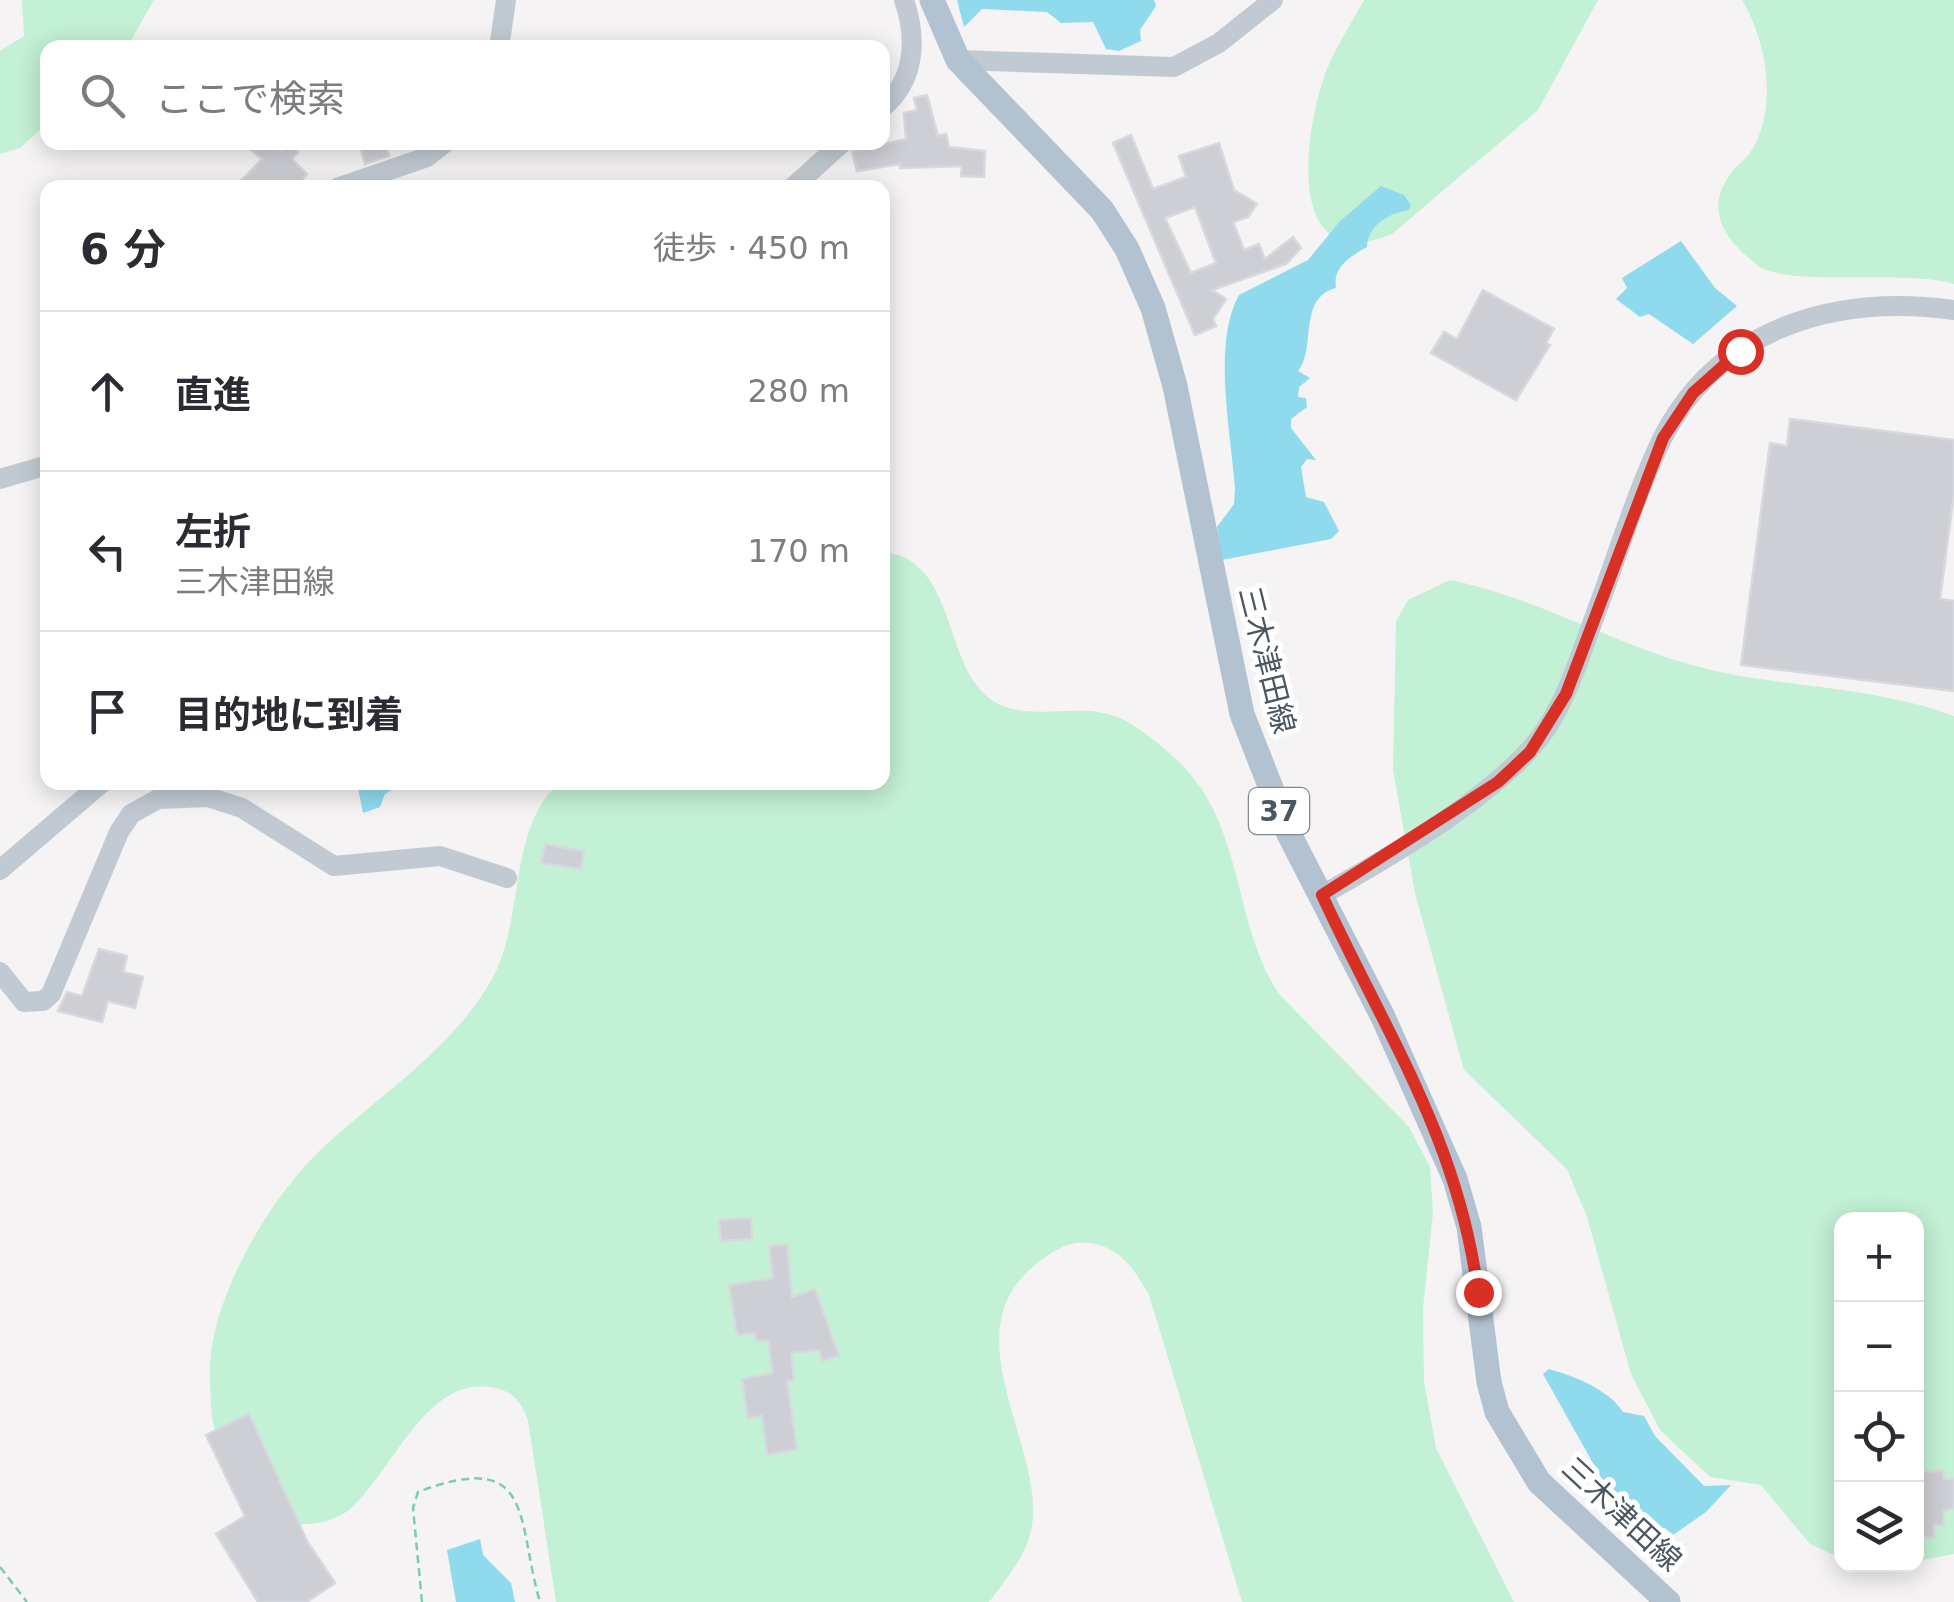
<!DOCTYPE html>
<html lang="ja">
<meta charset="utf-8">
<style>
:root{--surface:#fff;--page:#f7f7f7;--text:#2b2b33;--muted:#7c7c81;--line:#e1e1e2}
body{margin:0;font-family:"DejaVu Sans","Noto Sans JP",sans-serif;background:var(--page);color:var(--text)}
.controls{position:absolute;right:30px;bottom:30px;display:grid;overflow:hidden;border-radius:20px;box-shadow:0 5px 25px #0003}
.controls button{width:90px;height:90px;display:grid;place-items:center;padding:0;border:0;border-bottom:2px solid var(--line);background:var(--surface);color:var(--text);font:50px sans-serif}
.stop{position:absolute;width:30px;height:30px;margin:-22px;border:8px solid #d93025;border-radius:50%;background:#fff}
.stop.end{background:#d93025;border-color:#fff;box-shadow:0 2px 10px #0008}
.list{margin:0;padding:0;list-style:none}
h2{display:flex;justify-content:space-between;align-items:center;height:130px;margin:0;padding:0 40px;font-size:42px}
h2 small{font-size:32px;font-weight:400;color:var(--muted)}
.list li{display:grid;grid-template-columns:65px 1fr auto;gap:30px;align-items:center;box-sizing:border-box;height:160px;padding:0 40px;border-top:2px solid var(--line)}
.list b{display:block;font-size:38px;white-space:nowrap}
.list p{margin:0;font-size:32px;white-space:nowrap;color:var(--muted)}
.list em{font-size:32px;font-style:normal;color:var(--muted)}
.icon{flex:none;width:55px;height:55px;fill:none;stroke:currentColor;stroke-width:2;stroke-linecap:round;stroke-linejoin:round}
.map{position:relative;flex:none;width:1954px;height:1602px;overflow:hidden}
.search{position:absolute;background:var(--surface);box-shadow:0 5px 25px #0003;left:40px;top:40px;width:850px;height:110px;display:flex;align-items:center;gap:25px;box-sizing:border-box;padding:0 35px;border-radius:20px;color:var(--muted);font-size:38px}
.panel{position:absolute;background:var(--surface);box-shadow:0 5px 25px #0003;left:40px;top:180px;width:850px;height:610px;border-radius:20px}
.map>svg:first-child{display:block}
.green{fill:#c3f1d5}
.water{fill:#90daee}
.building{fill:#cdcfd5;stroke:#d7d9de;stroke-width:2.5;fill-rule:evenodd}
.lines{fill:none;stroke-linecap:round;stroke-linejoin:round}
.path{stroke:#7ad0a6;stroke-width:2.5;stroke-dasharray:8 5;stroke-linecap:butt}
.minor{stroke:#c1cad2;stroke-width:20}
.major{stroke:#b3c2d1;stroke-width:25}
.route{stroke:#d93025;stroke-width:12}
.labels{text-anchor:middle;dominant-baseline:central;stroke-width:10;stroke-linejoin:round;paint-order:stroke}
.shield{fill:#fff;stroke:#808990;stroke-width:2.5}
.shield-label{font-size:28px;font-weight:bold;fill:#4a5661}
.street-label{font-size:30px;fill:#4a5661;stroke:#fff}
</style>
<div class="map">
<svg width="1954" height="1602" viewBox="0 0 1954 1602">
<rect width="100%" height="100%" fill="#f5f3f3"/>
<g class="green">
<path d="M22,0H154L127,47L48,48L47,123L20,148L0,154V51L24,36Z"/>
<path d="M1364,0H1598L1538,110L1392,234C1282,279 1304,129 1327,69C1337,45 1352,22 1364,0Z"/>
<path d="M1742,0H1954V284C1908,269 1787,288 1757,265C1727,241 1704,213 1729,176C1734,167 1744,161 1750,153C1779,109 1767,41 1742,0Z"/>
<path d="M883,552C949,557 945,646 978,687C1015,733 1075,696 1122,719C1141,728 1167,750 1182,765C1245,829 1232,922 1279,994L1409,1127L1430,1167L1433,1213L1423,1308L1424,1381L1436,1448L1514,1602H1242L1149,1295C1134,1269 1121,1247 1089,1243C1067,1240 1051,1253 1035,1265C954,1330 1036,1434 1033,1515C1032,1550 1008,1576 989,1602H556L528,1420C520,1400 512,1390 490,1387C425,1377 390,1476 349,1510C334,1521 316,1525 297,1524C275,1501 235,1469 220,1442C209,1423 211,1396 210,1375C208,1300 272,1193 327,1144C383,1093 448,1051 488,986C527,925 505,832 559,783L882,782Z"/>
<path d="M1450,580C1544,599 1627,653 1720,672C1798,688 1878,688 1954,716V1554L1917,1561L1916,1220H1842L1841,1558L1810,1544L1761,1485L1710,1477L1660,1430L1631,1374L1587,1217L1567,1169L1464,1070L1415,893L1393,770L1396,621L1408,600Z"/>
</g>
<g class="water">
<path d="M957,0H1154L1156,6L1140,30L1141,41L1119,51L1106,49L1093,22L1061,23L1047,12L982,9L964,27Z"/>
<path d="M1381,186L1404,195L1411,205L1409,210C1389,213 1368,225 1367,247C1351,256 1332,267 1336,288C1297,298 1317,349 1298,371L1310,378L1299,387L1298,397L1306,398L1307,407L1291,419V428L1316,460L1307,459L1301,467L1306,497L1324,502L1339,531L1331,539L1222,560L1217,527L1234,504L1235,488C1231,433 1212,343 1239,295L1308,260L1340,221Z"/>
<path d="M1681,241L1715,288L1737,306L1693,344L1649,314L1640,317L1616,299L1627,288L1622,278Z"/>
<path d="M350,783L399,782L402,784L385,794L380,807L363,813L358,788Z"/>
<path d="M1549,1369C1574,1376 1608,1389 1623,1412L1644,1416L1655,1436L1704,1486L1731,1485L1706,1512L1673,1535L1665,1528L1650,1531L1633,1506L1603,1481L1543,1374Z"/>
<path d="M480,1539L483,1555L511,1583L515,1602H456L447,1550Z"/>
</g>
<g class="building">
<path d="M927,95L938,136L946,134L949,147L985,151L984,177L961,176L962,166L900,168V164L857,171L852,152L906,139L904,113L917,110L914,98Z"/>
<path d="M1131,135L1153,189L1186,177L1179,156L1219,143L1234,190L1257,204L1248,217L1233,222L1244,250L1259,244L1265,259L1293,237L1301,248L1286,264L1212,290L1226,299L1213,319L1216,326L1195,335L1113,143ZM1195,207L1216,263L1191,273L1165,218Z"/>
<path d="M241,142H271L281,151L288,143L298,152L292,159L307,174L296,188H234L262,159Z"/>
<path d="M359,142H385L389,156L365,164Z"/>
<path d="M1483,290L1554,329L1546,343L1550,345L1516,400L1431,353L1444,332L1457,339Z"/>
<path d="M1790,419L1954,440V493L1940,599L1954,601V691L1741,665L1770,443L1787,446Z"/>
<path d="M545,844L584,851L581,869L541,863Z"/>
<path d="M99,949L127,956L123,972L143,977L135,1008L108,1001L102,1022L58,1011L67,992L82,996Z"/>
<path d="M751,1218L752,1239L721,1241L719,1220Z"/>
<path d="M787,1244L792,1297L815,1289L839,1356L822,1361L819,1350L791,1353L794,1380L787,1381L797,1450L767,1454L762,1416L748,1418L742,1379L773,1373L768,1340L756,1341L755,1333L739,1335L736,1330L729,1285L773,1278L769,1246Z"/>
<path d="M249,1414L307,1541L335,1583L307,1602H258L216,1534L245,1516L206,1435Z"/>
<path d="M1944,1471V1479H1954V1508L1943,1511L1944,1525H1934V1537L1920,1538L1919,1472Z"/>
</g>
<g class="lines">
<g class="path">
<path d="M0,1567L27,1602"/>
<path d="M422,1602L413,1508L418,1492C536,1447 516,1521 540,1602"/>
</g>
<g class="minor">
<path d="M499,48L506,0"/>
<path d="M958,60L1174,67L1219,43L1273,0"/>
<path d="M882,108C916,80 917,38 904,0"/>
<path d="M337,188L427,157L446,142"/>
<path d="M792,188L843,142"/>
<path d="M0,479L48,465"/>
<path d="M0,870L103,782"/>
<path d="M1322,895C1389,857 1504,792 1546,729C1570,692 1582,650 1597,610C1618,554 1636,493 1662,439C1719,326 1838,294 1954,310"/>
<path d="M0,972L24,1002L43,1001L51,994L119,832L131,814L158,799L208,797L242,808L334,866L440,856L507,878"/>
</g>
<path class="major" d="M932,0L958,60L1102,210L1127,249L1153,308L1175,386L1242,714L1289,834L1383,1017L1455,1179L1469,1227L1489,1382L1497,1412L1539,1482L1668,1602"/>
</g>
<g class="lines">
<path class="route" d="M1478,1292C1458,1138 1385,1032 1322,895L1498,782L1530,752L1566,694L1663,438L1693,393L1740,351"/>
</g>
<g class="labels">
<rect class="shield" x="1249" y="788" width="60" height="46" rx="8"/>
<g class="shield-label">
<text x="1279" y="811">37</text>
</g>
<g class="street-label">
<text transform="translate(1267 660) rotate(76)">三木津田線</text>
<text transform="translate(1622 1514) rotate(43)">三木津田線</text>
</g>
</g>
</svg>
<div class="controls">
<button>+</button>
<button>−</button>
<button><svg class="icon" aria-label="locate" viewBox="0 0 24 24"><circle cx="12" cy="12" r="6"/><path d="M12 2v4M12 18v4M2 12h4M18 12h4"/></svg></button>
<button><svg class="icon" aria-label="layers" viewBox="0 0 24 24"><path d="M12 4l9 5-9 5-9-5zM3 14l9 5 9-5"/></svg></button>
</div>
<div class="stop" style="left:1740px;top:351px"></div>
<div class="stop end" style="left:1478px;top:1292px"></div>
<div class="search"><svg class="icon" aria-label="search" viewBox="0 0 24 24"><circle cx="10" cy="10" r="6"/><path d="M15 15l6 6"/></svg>ここで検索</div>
<section class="panel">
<h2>6 分<small>徒歩 · 450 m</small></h2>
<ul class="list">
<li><svg class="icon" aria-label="ahead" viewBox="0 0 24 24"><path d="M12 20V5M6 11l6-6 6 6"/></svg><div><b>直進</b></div><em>280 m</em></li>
<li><svg class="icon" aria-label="left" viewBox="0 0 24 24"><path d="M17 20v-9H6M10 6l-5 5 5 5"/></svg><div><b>左折</b><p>三木津田線</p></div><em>170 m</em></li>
<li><svg class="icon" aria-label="arrive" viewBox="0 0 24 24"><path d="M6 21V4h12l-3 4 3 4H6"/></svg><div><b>目的地に到着</b></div></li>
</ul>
</section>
</div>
